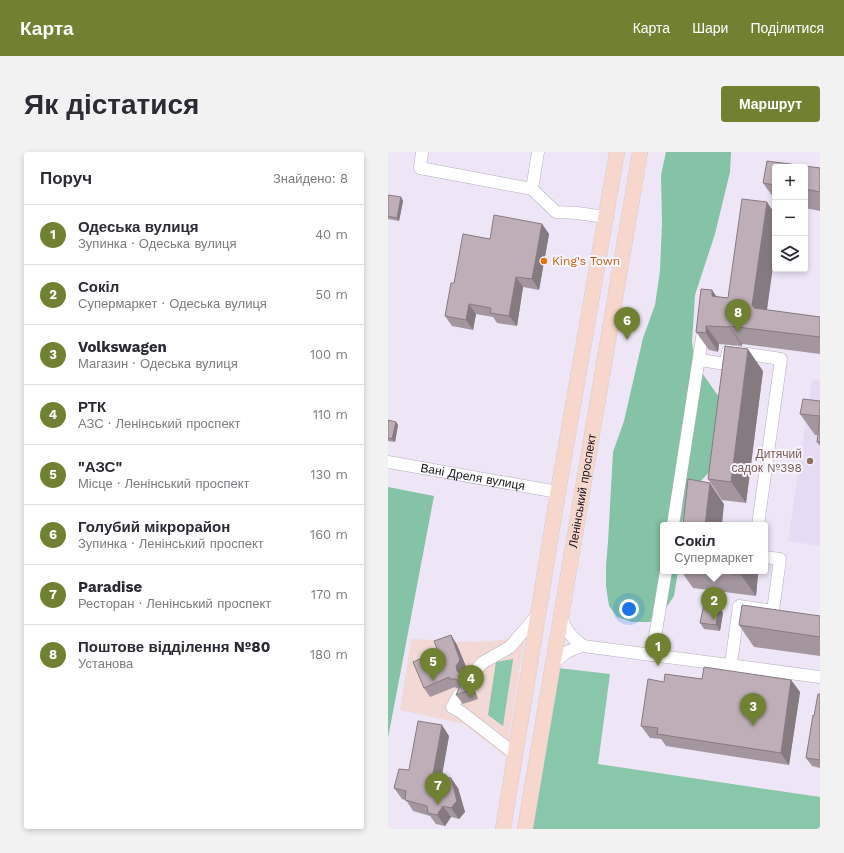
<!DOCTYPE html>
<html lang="uk">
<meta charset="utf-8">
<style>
:root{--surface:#fff;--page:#f2f2f3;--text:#2b2b33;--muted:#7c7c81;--line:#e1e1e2;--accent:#708232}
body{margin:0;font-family:"Work Sans",sans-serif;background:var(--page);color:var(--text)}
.controls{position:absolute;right:12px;top:12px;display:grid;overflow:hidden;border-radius:4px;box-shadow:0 2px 6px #0003}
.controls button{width:36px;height:36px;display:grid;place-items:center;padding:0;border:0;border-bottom:1px solid var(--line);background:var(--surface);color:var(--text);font:20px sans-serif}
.you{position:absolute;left:241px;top:457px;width:14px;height:14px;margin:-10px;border:3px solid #fff;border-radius:50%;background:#1a73e8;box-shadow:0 0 0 6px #1a73e833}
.badge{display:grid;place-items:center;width:26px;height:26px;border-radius:50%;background:var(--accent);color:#fff;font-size:13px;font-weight:700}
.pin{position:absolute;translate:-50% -33px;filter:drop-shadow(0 1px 2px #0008)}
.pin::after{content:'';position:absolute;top:21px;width:14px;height:12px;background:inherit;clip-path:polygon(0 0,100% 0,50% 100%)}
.popup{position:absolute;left:272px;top:370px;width:108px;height:52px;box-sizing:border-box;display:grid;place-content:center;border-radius:4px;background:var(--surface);filter:drop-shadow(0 1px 3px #0005);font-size:13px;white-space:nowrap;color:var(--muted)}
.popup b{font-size:15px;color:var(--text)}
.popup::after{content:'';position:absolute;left:50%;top:100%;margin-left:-8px;border:8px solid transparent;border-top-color:var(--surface)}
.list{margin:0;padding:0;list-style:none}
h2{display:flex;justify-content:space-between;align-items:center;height:52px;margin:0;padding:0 16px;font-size:17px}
h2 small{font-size:13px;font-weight:400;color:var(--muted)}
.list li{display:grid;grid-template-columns:26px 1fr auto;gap:12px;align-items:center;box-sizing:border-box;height:60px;padding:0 16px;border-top:1px solid var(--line)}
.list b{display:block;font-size:15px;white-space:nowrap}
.list p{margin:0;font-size:13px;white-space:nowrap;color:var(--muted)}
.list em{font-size:13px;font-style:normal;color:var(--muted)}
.icon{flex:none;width:22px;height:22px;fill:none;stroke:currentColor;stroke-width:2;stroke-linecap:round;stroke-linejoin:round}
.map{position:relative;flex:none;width:432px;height:677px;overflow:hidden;border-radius:4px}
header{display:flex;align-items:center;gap:24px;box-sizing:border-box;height:56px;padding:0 20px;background:var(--accent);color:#fff}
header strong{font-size:19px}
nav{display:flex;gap:22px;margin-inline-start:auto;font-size:14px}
.intro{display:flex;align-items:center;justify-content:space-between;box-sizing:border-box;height:96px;padding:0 24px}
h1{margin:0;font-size:28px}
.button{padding:10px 18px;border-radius:4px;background:var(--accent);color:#fff;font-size:14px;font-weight:700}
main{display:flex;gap:24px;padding:0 24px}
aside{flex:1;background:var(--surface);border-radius:4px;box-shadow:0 2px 6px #0003}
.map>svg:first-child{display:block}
.commercial{fill:#f3d9d5}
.built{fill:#e6dbf2}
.green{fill:#88c7a9}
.forest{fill:#84c3a5}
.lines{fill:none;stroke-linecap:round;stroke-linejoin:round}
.minor-casing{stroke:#b5adbd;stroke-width:13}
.major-casing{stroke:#d0d0d1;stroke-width:16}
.minor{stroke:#fff;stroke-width:12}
.major{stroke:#f7d6cc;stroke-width:15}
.wall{fill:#a4969e}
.shaded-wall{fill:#867a81}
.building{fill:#bfaeb8;stroke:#867a81}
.food-dot{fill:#e8710a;stroke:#f9f4fe;stroke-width:1.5}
.education-dot{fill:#8d6e63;stroke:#f9f4fe;stroke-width:1.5}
.labels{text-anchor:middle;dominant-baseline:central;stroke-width:4;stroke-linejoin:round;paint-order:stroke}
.food-label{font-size:12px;fill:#c56008;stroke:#f9f4fe;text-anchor:start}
.education-label{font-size:12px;fill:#785e54;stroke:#f9f4fe;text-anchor:end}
.street-label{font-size:12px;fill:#151217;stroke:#f9f4fe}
</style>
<header>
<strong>Карта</strong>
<nav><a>Карта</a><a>Шари</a><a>Поділитися</a></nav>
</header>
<div class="intro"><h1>Як дістатися</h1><a class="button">Маршрут</a></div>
<main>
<aside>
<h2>Поруч<small>Знайдено: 8</small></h2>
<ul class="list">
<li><span class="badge">1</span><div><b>Одеська вулиця</b><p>Зупинка · Одеська вулиця</p></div><em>40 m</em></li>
<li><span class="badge">2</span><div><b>Сокіл</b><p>Супермаркет · Одеська вулиця</p></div><em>50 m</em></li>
<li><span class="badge">3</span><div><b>Volkswagen</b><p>Магазин · Одеська вулиця</p></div><em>100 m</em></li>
<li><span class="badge">4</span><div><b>РТК</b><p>АЗС · Ленінський проспект</p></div><em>110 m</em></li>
<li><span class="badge">5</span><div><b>&quot;АЗС&quot;</b><p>Місце · Ленінський проспект</p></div><em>130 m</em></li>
<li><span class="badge">6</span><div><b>Голубий мікрорайон</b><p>Зупинка · Ленінський проспект</p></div><em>160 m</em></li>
<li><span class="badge">7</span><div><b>Paradise</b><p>Ресторан · Ленінський проспект</p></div><em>170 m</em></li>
<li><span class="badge">8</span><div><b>Поштове відділення №80</b><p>Установа</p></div><em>180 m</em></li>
</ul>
</aside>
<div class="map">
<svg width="432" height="677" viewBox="0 0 432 677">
<rect width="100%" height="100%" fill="#eee6f6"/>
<path class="commercial" d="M140,467L118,605L76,572L12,558L23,487L86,490L115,488L128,483Z"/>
<path class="built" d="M424,228L432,229V394L400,389Z"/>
<g class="green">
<path d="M125,507V508L115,574L100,563L108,510Z"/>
<path d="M170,516L222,522L210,612L432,645V677H144Z"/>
</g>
<g class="forest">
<path d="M278,0H343L342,20L327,82L307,143L304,190L307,211L331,245L323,318L310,332L298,356L293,373H275V419H290L286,444L276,459L262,470H244L229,465L221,454L218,434V414L220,390L225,300L236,269L255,186L267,153L272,119L274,71L273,23Z"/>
<path d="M0,335L46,344L0,586Z"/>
</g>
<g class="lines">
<defs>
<g id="minor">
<path d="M34,0L32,16L144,37L150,0"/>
<path d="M144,37L168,60L189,61L218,65"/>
<path d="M312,208L338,212L340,199L393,207L370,373"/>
<path id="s1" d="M0,310L170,340"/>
<path d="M285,373L316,173"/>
<path d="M173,464C178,479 182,484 195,494"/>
<path d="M264,503L278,419"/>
<path d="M343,512L351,454L385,459L392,407L377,405"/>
<path d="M164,513C175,502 180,498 195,494L432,525"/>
<path d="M82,525L94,511L122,495L150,462"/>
<path d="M71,543L64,555L73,560L127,602"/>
</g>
<g id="major">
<path d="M115,677L170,340L229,0"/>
<path id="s2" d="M137,677L252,0"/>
</g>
</defs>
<use href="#minor" class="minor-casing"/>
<use href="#major" class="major-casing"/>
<use href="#minor" class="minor"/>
<use href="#major" class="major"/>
</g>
<g class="wall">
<path d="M379,9L432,16V59L417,56V15H387V48L375,31Z"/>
<path d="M0,43L13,45L15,49L11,69L0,67Z"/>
<path d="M387,62V100L379,158L432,165V202L354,192V194L331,192L330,200L321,198L308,180L329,145L340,146Z"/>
<path d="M154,72L161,82L151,138L135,135L129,174L109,171L105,165L88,162L85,178L64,174L57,164L66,131L102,87Z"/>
<path d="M375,219L358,351L334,348L320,327Z"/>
<path d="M432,249V294L429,290L430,283H427L412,262Z"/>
<path d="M0,268L8,270L10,273L7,290L0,289Z"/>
<path d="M293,419H353L370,422L368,444L305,436Z"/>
<path d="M335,461L332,479L316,477L312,471Z"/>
<path d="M432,464V504L366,495L351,473Z"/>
<path d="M63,483L69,493L79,517L75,523H78L84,532L90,547L75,552L68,543L71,536H68L67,535L42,545L36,536L50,499Z"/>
<path d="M314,527L403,528L412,540L401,613L278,594L273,587L262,586L253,574L276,530Z"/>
<path d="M432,542V616L424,614L418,606L426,564Z"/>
<path d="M61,584L54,624L70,636L77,660L71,667L63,665L57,674L48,672L42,664L25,659L18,648L14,647L6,636Z"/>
</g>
<g class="shaded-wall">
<path d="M13,45L15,49L11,69L9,66Z"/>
<path d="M379,50L387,62V100L377,170L364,154Z"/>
<path d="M154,72L161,82L151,138L144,127Z"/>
<path d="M128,125L135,135L129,174L121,164Z"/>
<path d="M324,138L337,157L324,144Z"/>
<path d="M81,152L88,162L85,178L78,168Z"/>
<path d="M318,174L331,192L330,200L318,181Z"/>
<path d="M341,174L354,192V194L341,175Z"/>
<path d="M360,197L375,219L358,351L343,330Z"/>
<path d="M8,270L10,273L7,290L4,287Z"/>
<path d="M322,331L336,352L334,373H317Z"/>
<path d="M353,419H368L370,422L368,444L353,423Z"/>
<path d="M331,454L335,461L332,479L328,473Z"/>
<path d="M63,483L69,493L79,517L75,523V528L69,519Z"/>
<path d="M78,523L84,532L90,547L84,537Z"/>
<path d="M403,528L412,540L401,613L393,601Z"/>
<path d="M54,573L61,584L52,633L45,622Z"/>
<path d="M63,626L70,636L77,660L71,667L63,656Z"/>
<path d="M55,654L63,665L57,674L49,663Z"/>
</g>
<g class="building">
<path d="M379,9L432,16V40L417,37V15H387V33L375,31Z"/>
<path d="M0,43L13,45L9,66L0,64Z"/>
<path d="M354,47L379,50L364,154H366V156L432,165V185L341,174V175L318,174V181L308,180L313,137L324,138V144L340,146Z"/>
<path d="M106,63L154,72L144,127L128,125L121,164L102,161L103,156L81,152L78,168L57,164L63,131H66L75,82L102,87Z"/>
<path d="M337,194L360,197L343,330L320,327Z"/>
<path d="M415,247L432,249V290H429L432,264L412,262Z"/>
<path d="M0,268L8,270L4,287L0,286Z"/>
<path d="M300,327L322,331L317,373H295Z"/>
<path d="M326,419H353V423Z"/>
<path d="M316,452L331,454L328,473L312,471Z"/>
<path d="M354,453L432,464V485L351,473Z"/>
<path d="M63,483L72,508L68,514L69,519L74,523H78L84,537L68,543L72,534L71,530L68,527H62L61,525L36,536L25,510L50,499L46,489Z"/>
<path d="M316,515L403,528L393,601L269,582L270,576L253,574L260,527L276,530L277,522L314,527Z"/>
<path d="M430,542H432V608L418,606L425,563L426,564Z"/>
<path d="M30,569L54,573L45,622L63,626L69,649L63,656L55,654L49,663L40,661L39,654L17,648L18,639L6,636L11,617L21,618Z"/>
</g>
<circle class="food-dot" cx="156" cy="109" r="4"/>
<circle class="education-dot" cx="422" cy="309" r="4"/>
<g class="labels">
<g class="food-label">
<text x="164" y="109">King's Town</text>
</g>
<g class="education-label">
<text x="414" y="302">Дитячий<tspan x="414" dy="14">садок №398</tspan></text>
</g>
<g class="street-label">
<text stroke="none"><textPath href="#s1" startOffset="86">Вані Дреля вулиця</textPath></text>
<text stroke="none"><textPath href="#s2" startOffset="343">Ленінський проспект</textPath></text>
</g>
</g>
</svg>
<div class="controls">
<button>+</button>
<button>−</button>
<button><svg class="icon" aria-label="layers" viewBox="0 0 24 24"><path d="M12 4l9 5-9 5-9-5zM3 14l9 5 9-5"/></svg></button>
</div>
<div class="you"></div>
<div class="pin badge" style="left:270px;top:514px">1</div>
<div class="pin badge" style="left:326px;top:468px">2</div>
<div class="popup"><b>Сокіл</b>Супермаркет</div>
<div class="pin badge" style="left:365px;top:574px">3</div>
<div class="pin badge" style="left:83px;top:546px">4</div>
<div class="pin badge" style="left:45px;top:529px">5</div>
<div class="pin badge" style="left:239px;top:188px">6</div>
<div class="pin badge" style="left:50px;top:653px">7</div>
<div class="pin badge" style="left:350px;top:180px">8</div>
</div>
</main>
